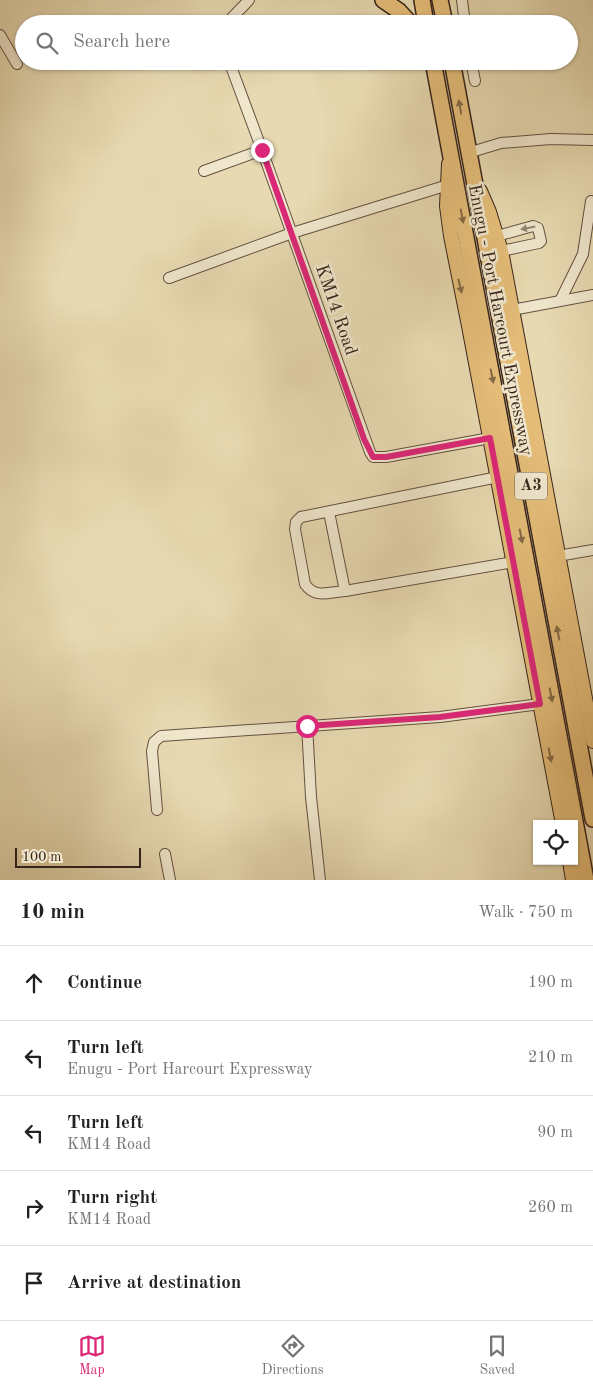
<!DOCTYPE html>
<meta charset="utf-8">
<style>
:root{--surface:#fff;--page:#f6f6f6;--text:#222;--muted:#767676;--line:#e0e0e0;--accent:#db2777}
body{margin:0;font-family:"Old Standard TT",serif;background:var(--page);color:var(--text)}
.controls{position:absolute;right:15px;bottom:15px;display:grid;overflow:hidden;border-radius:0px;box-shadow:0 1px 4px #0004}
.controls button{width:45px;height:45px;display:grid;place-items:center;padding:0;border:0;border-bottom:1px solid var(--line);background:var(--surface);color:var(--text);font:25px sans-serif}
.scale{position:absolute;left:15px;bottom:12px;width:126px;box-sizing:border-box;padding-left:5px;border:2px solid #37241a;border-top:0;font-size:14px;line-height:18px;white-space:nowrap;color:#37241a;-webkit-text-stroke:4px #efe6cc;paint-order:stroke}
.stop{position:absolute;width:15px;height:15px;margin:-11px;border:4px solid #db2777;border-radius:50%;background:#fff}
.stop.end{background:#db2777;border-color:#fff;box-shadow:0 1px 5px #0008}
.list{margin:0;padding:0;list-style:none}
h2{display:flex;justify-content:space-between;align-items:center;height:65px;margin:0;padding:0 20px;font-size:21px}
h2 small{font-size:16px;font-weight:400;color:var(--muted)}
.list li{display:grid;grid-template-columns:32px 1fr auto;gap:15px;align-items:center;box-sizing:border-box;height:75px;padding:0 20px;border-top:1px solid var(--line)}
.list b{display:block;font-size:19px;white-space:nowrap}
.list p{margin:0;font-size:16px;white-space:nowrap;color:var(--muted)}
.list em{font-size:16px;font-style:normal;color:var(--muted)}
.icon{flex:none;width:28px;height:28px;fill:none;stroke:currentColor;stroke-width:2;stroke-linecap:round;stroke-linejoin:round}
.map{position:relative;flex:none;width:593px;height:880px;overflow:hidden}
.search{position:absolute;background:var(--surface);box-shadow:0 1px 4px #0004;left:15px;right:15px;top:15px;height:55px;display:flex;align-items:center;gap:12px;box-sizing:border-box;padding:0 18px;border-radius:28px;color:var(--muted);font-size:19px}
.sheet{height:440px;background:var(--surface)}
nav{display:flex;justify-content:space-around;align-items:center;box-sizing:border-box;height:70px;border-top:1px solid var(--line);background:var(--surface);font-size:14px;color:var(--muted)}
nav a{display:grid;justify-items:center;gap:2px}
nav .on{color:var(--accent)}
.map>svg:first-child{display:block}
.lines{fill:none;stroke-linecap:round;stroke-linejoin:round}
.minor-casing{stroke:#635140;stroke-width:12}
.major-casing{stroke:#37241a;stroke-width:16}
.highway-casing{stroke:#37241a;stroke-width:18}
.minor{stroke:#efe6cc;stroke-width:10}
.major{stroke:#e4bc78;stroke-width:14}
.highway{stroke:#e4bc78;stroke-width:15}
.oneway{fill:#856844}
.oneway2{fill:#938573}
.route{stroke:#db2777;stroke-width:6}
.labels{text-anchor:middle;dominant-baseline:central;stroke-width:5;stroke-linejoin:round;paint-order:stroke}
.shield{fill:#efe6cc;stroke:#6e5e4f;stroke-width:1}
.shield-label{font-size:16px;font-weight:bold;fill:#37241a}
.street-label{font-size:18px;fill:#37241a;stroke:#efe6cc}
</style>
<div class="map">
<svg width="593" height="880" viewBox="0 0 593 880">
<rect width="100%" height="100%" fill="#e7d9b1"/>
<filter id="stains"><feTurbulence type="fractalNoise" baseFrequency=".004" numOctaves="4"/><feColorMatrix values="0 0 0 0 .2 0 0 0 0 .09 0 0 0 0 .02 0 0 0 .5 -.17"/></filter>
<radialGradient id="worn" r=".72"><stop offset=".6" stop-color="#630" stop-opacity="0"/><stop offset="1" stop-color="#630" stop-opacity=".3"/></radialGradient>
<g class="lines">
<defs>
<g id="minor">
<path d="M462,0L465,24"/>
<path d="M226,24L249,0"/>
<path d="M0,35L17,64"/>
<path d="M229,61L262,150L370,452L373,457H386L490,438"/>
<path d="M471,61L475,81"/>
<path d="M468,153L501,143L551,139L593,140"/>
<path d="M204,171L262,150"/>
<path d="M497,236L533,226L538,228L541,241L539,243L501,251"/>
<path d="M169,278L292,233L448,185"/>
<path d="M560,301L583,254L591,201"/>
<path d="M512,310L593,295"/>
<path d="M498,477L301,517L296,522L295,529L305,584C315,599 329,592 345,591L514,562"/>
<path d="M329,512L345,591"/>
<path d="M558,556L593,550"/>
<path d="M307,725L311,797L320,880"/>
<path d="M157,810L152,751L154,742L161,736L440,717L540,704"/>
<path d="M165,854L170,880"/>
</g>
<g id="major">
<path d="M449,164L447,206L451,236L469,326L563,824"/>
<path d="M480,191L489,212L501,251L593,741"/>
<path d="M570,861L573,880"/>
</g>
<g id="highway">
<path d="M383,0L399,11L411,24"/>
<path d="M422,0L426,24"/>
<path d="M440,0L445,24"/>
<path d="M433,61L586,880"/>
<path d="M452,61L593,819"/>
</g>
</defs>
<use href="#minor" class="minor-casing"/>
<use href="#major" class="major-casing"/>
<use href="#highway" class="highway-casing"/>
<use href="#minor" class="minor"/>
<use href="#major" class="major"/>
<use href="#highway" class="highway"/>
</g>
<defs><path id="oneway-solid" d="M-6-.8H1V-3.2L6.5 0L1 3.2V.8H-6Z" transform="scale(1.25)"/></defs>
<g class="oneway">
<use href="#oneway-solid" transform="translate(460 107) rotate(-100)"/>
<use href="#oneway-solid" transform="translate(462 216) rotate(79)"/>
<use href="#oneway-solid" transform="translate(460 286) rotate(77)"/>
<use href="#oneway-solid" transform="translate(492 376) rotate(79)"/>
<use href="#oneway-solid" transform="translate(521 536) rotate(79)"/>
<use href="#oneway-solid" transform="translate(558 633) rotate(-101)"/>
<use href="#oneway-solid" transform="translate(551 695) rotate(79)"/>
<use href="#oneway-solid" transform="translate(550 755) rotate(79)"/>
</g>
<use class="oneway2" href="#oneway-solid" transform="translate(528 228) rotate(169)"/>
<g class="lines">
<path class="route" d="M262,150L364,439L373,457H386L490,438L540,704L440,717L307,726"/>
</g>
<g class="labels">
<rect class="shield" x="515" y="472.5" width="32" height="27" rx="4"/>
<g class="shield-label">
<text x="531" y="486">A3</text>
</g>
<g class="street-label">
<text transform="translate(336 310) rotate(71)">KM14 Road</text>
<text transform="translate(500 320) rotate(79)">Enugu - Port Harcourt Expressway</text>
</g>
</g>
<rect width="100%" height="100%" filter="url(#stains)"/>
<rect width="100%" height="100%" fill="url(#worn)"/>
</svg>
<div class="controls">
<button><svg class="icon" aria-label="locate" viewBox="0 0 24 24"><circle cx="12" cy="12" r="6"/><path d="M12 2v4M12 18v4M2 12h4M18 12h4"/></svg></button>
</div>
<div class="scale">100 m</div>
<div class="stop" style="left:307px;top:726px"></div>
<div class="stop end" style="left:262px;top:150px"></div>
<div class="search"><svg class="icon" aria-label="search" viewBox="0 0 24 24"><circle cx="10" cy="10" r="6"/><path d="M15 15l6 6"/></svg>Search here</div>
</div>
<section class="sheet">
<h2>10 min<small>Walk · 750 m</small></h2>
<ul class="list">
<li><svg class="icon" aria-label="ahead" viewBox="0 0 24 24"><path d="M12 20V5M6 11l6-6 6 6"/></svg><div><b>Continue</b></div><em>190 m</em></li>
<li><svg class="icon" aria-label="left" viewBox="0 0 24 24"><path d="M17 20v-9H6M10 6l-5 5 5 5"/></svg><div><b>Turn left</b><p>Enugu - Port Harcourt Expressway</p></div><em>210 m</em></li>
<li><svg class="icon" aria-label="left" viewBox="0 0 24 24"><path d="M17 20v-9H6M10 6l-5 5 5 5"/></svg><div><b>Turn left</b><p>KM14 Road</p></div><em>90 m</em></li>
<li><svg class="icon" aria-label="right" viewBox="0 0 24 24"><path d="M7 20v-9h11M14 6l5 5-5 5"/></svg><div><b>Turn right</b><p>KM14 Road</p></div><em>260 m</em></li>
<li><svg class="icon" aria-label="arrive" viewBox="0 0 24 24"><path d="M6 21V4h12l-3 4 3 4H6"/></svg><div><b>Arrive at destination</b></div></li>
</ul>
</section>
<nav>
<a class="on"><svg class="icon" aria-label="map" viewBox="0 0 24 24"><path d="M3 6l6-2 6 2 6-2v14l-6 2-6-2-6 2zM9 4v14M15 6v14"/></svg>Map</a>
<a><svg class="icon" aria-label="directions" viewBox="0 0 24 24"><path d="M12 3l9 9-9 9-9-9zM9 14v-3h6M13 9l2 2-2 2"/></svg>Directions</a>
<a><svg class="icon" aria-label="saved" viewBox="0 0 24 24"><path d="M7 4h10v16l-5-4-5 4z"/></svg>Saved</a>
</nav>
